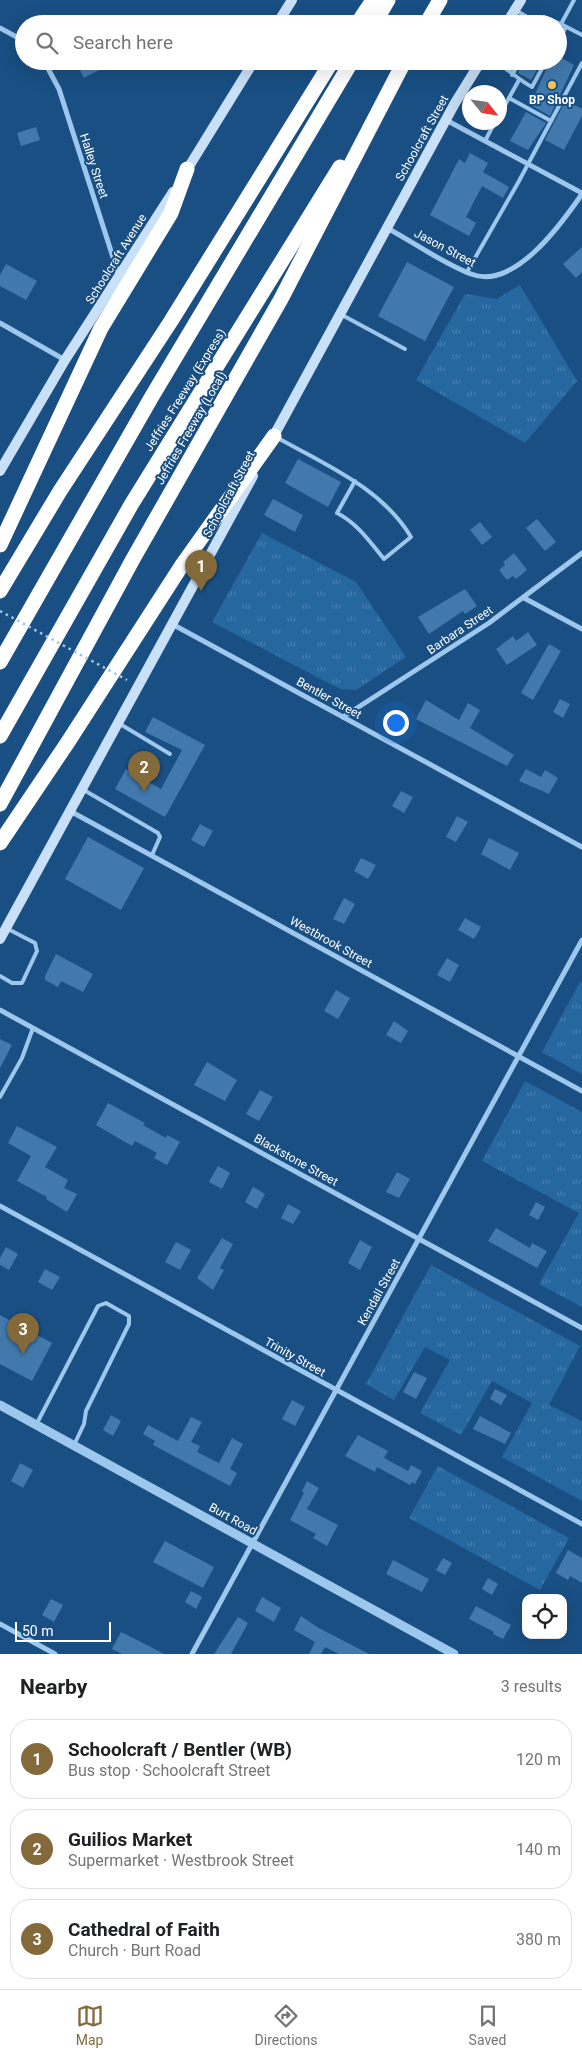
<!DOCTYPE html>
<meta charset="utf-8">
<style>
:root{--surface:#fff;--page:#f2f2f2;--text:#202124;--muted:#757577;--line:#e0e0e0;--accent:#84693b}
body{margin:0;font-family:Roboto,sans-serif;background:var(--page);color:var(--text)}
.controls{position:absolute;right:15px;bottom:15px;display:grid;overflow:hidden;border-radius:10px;box-shadow:0 5px 20px #0002}
.controls button{width:45px;height:45px;display:grid;place-items:center;padding:0;border:0;border-bottom:1px solid var(--line);background:var(--surface);color:var(--text);font:25px sans-serif}
.compass{position:absolute;left:462px;top:85px;width:45px;height:45px;border-radius:50%;background:var(--surface);box-shadow:0 5px 20px #0002;rotate:120deg}
.scale{position:absolute;left:15px;bottom:12px;width:96px;box-sizing:border-box;padding-left:5px;border:2px solid #fff;border-top:0;font-size:14px;line-height:18px;white-space:nowrap;color:#fff;-webkit-text-stroke:4px #194f83;paint-order:stroke}
.you{position:absolute;left:395px;top:722px;width:18px;height:18px;margin:-12px;border:4px solid #fff;border-radius:50%;background:#1a73e8;box-shadow:0 0 0 8px #1a73e833}
.badge{display:grid;place-items:center;width:32px;height:32px;border-radius:50%;background:var(--accent);color:#fff;font-size:16px;font-weight:700}
.pin{position:absolute;translate:-50% -41px;filter:drop-shadow(0 1px 2px #0008)}
.pin::after{content:'';position:absolute;top:26px;width:18px;height:15px;background:inherit;clip-path:polygon(0 0,100% 0,50% 100%)}
.list{margin:0;padding:0;list-style:none}
h2{display:flex;justify-content:space-between;align-items:center;height:65px;margin:0;padding:0 20px;font-size:21px}
h2 small{font-size:16px;font-weight:400;color:var(--muted)}
.list li{display:grid;grid-template-columns:32px 1fr auto;gap:15px;align-items:center;box-sizing:border-box;height:80px;margin:0 10px 10px;padding:0 10px;border:1px solid var(--line);border-radius:20px}
.list b{display:block;font-size:19px;white-space:nowrap}
.list p{margin:0;font-size:16px;white-space:nowrap;color:var(--muted)}
.list em{font-size:16px;font-style:normal;color:var(--muted)}
.icon{flex:none;width:28px;height:28px;fill:none;stroke:currentColor;stroke-width:2;stroke-linecap:round;stroke-linejoin:round}
.map{position:relative;flex:none;width:582px;height:1654px;overflow:hidden}
.search{position:absolute;background:var(--surface);box-shadow:0 5px 20px #0002;left:15px;right:15px;top:15px;height:55px;display:flex;align-items:center;gap:12px;box-sizing:border-box;padding:0 18px;border-radius:28px;color:var(--muted);font-size:19px}
.sheet{height:335px;background:var(--surface)}
nav{display:flex;justify-content:space-around;align-items:center;box-sizing:border-box;height:70px;border-top:1px solid var(--line);background:var(--surface);font-size:14px;color:var(--muted)}
nav a{display:grid;justify-items:center;gap:2px}
nav .on{color:var(--accent)}
.map>svg:first-child{display:block}
.grass{fill:url(#grass-tufts)}
.building{fill:#4179ac}
.lines{fill:none;stroke-linecap:round;stroke-linejoin:round}
.service{stroke:#9dc7ec;stroke-width:4}
.minor{stroke:#9dc7ec;stroke-width:5}
.tertiary{stroke:#9dc7ec;stroke-width:9}
.secondary{stroke:#c9e1f8;stroke-width:10}
.motorway{stroke:#fff;stroke-width:15}
.path-bridge{stroke:#9dc7ec;stroke-width:2.5;stroke-dasharray:2.5 4;stroke-linecap:butt}
.poi-dot{fill:#ffc257;stroke:#194f83;stroke-width:2}
.labels{text-anchor:middle;dominant-baseline:central;stroke-width:4;stroke-linejoin:round;paint-order:stroke}
.poi-label{font-size:12px;font-weight:bold;fill:#fff;stroke:#194f83}
.street-label{font-size:12px;fill:#fff;stroke:#194f83}
</style>
<div class="map">
<svg width="582" height="1654" viewBox="0 0 582 1654">
<defs>
<pattern id="grass-tufts" width="24" height="20" patternUnits="userSpaceOnUse" patternTransform="scale(1.25)"><rect width="24" height="20" fill="#2767a0"/><path d="M3 7l-1-3M5 7V3M7 7l1-3M15 17l-1-3M17 17v-4M19 17l1-3" fill="none" stroke="#477eae"/></pattern>
</defs>
<rect width="100%" height="100%" fill="#194f83"/>
<g class="grass">
<path d="M520,285L577,381L525,443L416,380L465,294L497,299Z"/>
<path d="M262,533L356,582L406,657L356,690L340,689L212,622Z"/>
<path d="M580,982L582,983V1074L542,1052Z"/>
<path d="M525,1081L582,1112V1307L539,1284L579,1213L482,1161Z"/>
<path d="M431,1265L580,1346L549,1405L582,1421V1501L502,1457L532,1403L492,1381L461,1435L420,1413L450,1360L425,1347L394,1400L366,1384Z"/>
<path d="M438,1466L569,1538L540,1590L409,1518Z"/>
</g>
<g class="building">
<path d="M558,56L574,65L550,116L530,105L550,61H558Z"/>
<path d="M83,61H116L84,78L77,64Z"/>
<path d="M524,61H542L531,80L518,73Z"/>
<path d="M566,100L582,109V116L564,150L545,140Z"/>
<path d="M526,112L546,123L528,150L510,141Z"/>
<path d="M36,127L40,140L21,146L17,133Z"/>
<path d="M470,153L488,163L483,172L509,187L503,198L482,186L466,217L476,223L469,236L430,215L459,159L465,163Z"/>
<path d="M582,247V272L576,278L563,264Z"/>
<path d="M407,262L454,287L425,341L378,316Z"/>
<path d="M6,264L37,281L26,300L0,286V275Z"/>
<path d="M298,459L341,482L328,507L285,483Z"/>
<path d="M273,499L303,515L295,532L264,515Z"/>
<path d="M537,519L556,542L545,551L526,528Z"/>
<path d="M480,522L492,537L482,545L470,530Z"/>
<path d="M514,553L527,570L516,579L513,576L507,580L499,570L505,565L503,562Z"/>
<path d="M465,589L477,606L465,614L463,611L429,634L418,617Z"/>
<path d="M528,632L537,645L507,665L496,649L513,636L516,641Z"/>
<path d="M549,644L561,651L533,700L521,693Z"/>
<path d="M560,699L570,704L563,718L553,712Z"/>
<path d="M426,700L459,720L468,703L480,710L470,728L514,755L507,766L416,719Z"/>
<path d="M153,717L205,745L165,817L115,789L126,769L161,789L182,750L145,732Z"/>
<path d="M526,769L541,777L545,770L558,778L549,794L519,781Z"/>
<path d="M401,791L413,797L404,813L392,806Z"/>
<path d="M457,816L468,822L456,842L446,837Z"/>
<path d="M200,824L213,831L204,847L191,840Z"/>
<path d="M88,837L144,868L121,910L65,879Z"/>
<path d="M489,838L519,853L510,870L481,854Z"/>
<path d="M361,858L376,865L368,879L354,871Z"/>
<path d="M344,898L355,904L344,924L333,919Z"/>
<path d="M465,918L481,927L474,939L458,930Z"/>
<path d="M56,954L93,974L83,992L61,981L58,987L45,980V976Z"/>
<path d="M447,958L459,965L450,982L437,975Z"/>
<path d="M336,990L350,998L338,1019L324,1011Z"/>
<path d="M394,1021L408,1031L401,1043L386,1035Z"/>
<path d="M0,1039L12,1045L0,1068Z"/>
<path d="M207,1062L237,1080L225,1101L194,1085Z"/>
<path d="M260,1090L273,1097L259,1121L246,1114Z"/>
<path d="M108,1103L145,1123L143,1125L166,1138L167,1135L180,1142L167,1165L154,1158L157,1153L135,1141L132,1146L96,1125Z"/>
<path d="M17,1126L57,1147L45,1167L68,1180L64,1188L77,1194L67,1212L46,1199L47,1197L17,1181L31,1156L8,1143Z"/>
<path d="M218,1166L230,1173L222,1189L209,1182Z"/>
<path d="M397,1172L410,1179L399,1198L386,1192Z"/>
<path d="M253,1187L265,1194L257,1209L245,1202Z"/>
<path d="M536,1202L545,1207L538,1220L529,1215Z"/>
<path d="M288,1204L301,1211L293,1224L281,1218Z"/>
<path d="M496,1228L530,1248L532,1243L547,1251L537,1268L488,1241Z"/>
<path d="M222,1238L233,1244L220,1268L224,1270L213,1290L197,1278Z"/>
<path d="M360,1240L372,1247L360,1270L348,1263Z"/>
<path d="M176,1242L191,1250L180,1270L165,1262Z"/>
<path d="M6,1247L18,1254L9,1270L0,1265V1258Z"/>
<path d="M45,1269L60,1277L52,1290L38,1282Z"/>
<path d="M0,1315L52,1343L32,1381L0,1364Z"/>
<path d="M414,1372L427,1378L416,1399L403,1392Z"/>
<path d="M495,1389L507,1395L501,1405L490,1399Z"/>
<path d="M292,1400L305,1407L295,1426L282,1419Z"/>
<path d="M111,1415L121,1421L113,1436L103,1430Z"/>
<path d="M480,1416L511,1433L505,1444L473,1429Z"/>
<path d="M191,1417L202,1422L191,1442L200,1446L197,1452L219,1463L232,1438L243,1444L230,1469L237,1473L230,1486L153,1445L155,1441L143,1434L148,1425L178,1441Z"/>
<path d="M358,1435L388,1451L384,1458L408,1471L411,1465L422,1471L415,1484L412,1482L410,1485L377,1467L375,1472L345,1456Z"/>
<path d="M20,1463L33,1470L23,1488L11,1481Z"/>
<path d="M307,1481L319,1488L307,1509L338,1525L327,1546L313,1538L316,1534L290,1520L304,1493L302,1491Z"/>
<path d="M165,1541L214,1567L203,1588L153,1562Z"/>
<path d="M568,1550L582,1558V1583L570,1576L568,1580L556,1573Z"/>
<path d="M443,1558L452,1563L445,1575L436,1570Z"/>
<path d="M393,1560L429,1579L422,1592L386,1574Z"/>
<path d="M488,1578L498,1584L492,1595L482,1589Z"/>
<path d="M191,1591L202,1597L196,1609L185,1602Z"/>
<path d="M262,1597L281,1608L274,1622L255,1611Z"/>
<path d="M51,1599L63,1605L54,1622L42,1615Z"/>
<path d="M476,1606L511,1625L503,1639L493,1634L494,1632L469,1619Z"/>
<path d="M301,1616L317,1627L369,1654H339L325,1647L321,1654H309L315,1642L294,1630Z"/>
<path d="M238,1617L248,1623L231,1654H214Z"/>
<path d="M121,1632L139,1641L164,1654H122L112,1649Z"/>
</g>
<g class="lines">
<g class="service">
<path d="M574,0L561,24L582,35"/>
<path d="M517,11L539,24"/>
<path d="M540,24L544,17L561,24"/>
<path d="M558,41L566,27"/>
<path d="M493,61C508,68 517,79 532,87L546,61"/>
<path d="M512,75L520,61"/>
<path d="M509,98L551,121"/>
<path d="M500,114L519,80"/>
<path d="M485,141L495,122"/>
<path d="M467,272L519,181L582,63"/>
<path d="M342,315L405,349"/>
<path d="M276,437C324,464 382,488 411,537L384,559C370,542 357,523 337,513L355,481"/>
<path d="M120,724L170,754"/>
<path d="M82,789L158,833L160,837L152,855"/>
<path d="M0,976L12,983H22L37,951L35,943L6,928"/>
<path d="M0,1097L22,1058L33,1028"/>
<path d="M36,1425L98,1306L106,1303L129,1316V1324L86,1411L84,1424L74,1445"/>
</g>
<g class="minor">
<path d="M0,28L24,41"/>
<path d="M44,61L59,89L119,276"/>
<path d="M446,120L582,193"/>
<path d="M387,228C415,243 442,263 471,274C514,291 562,223 582,194"/>
<path d="M0,323L65,360"/>
<path d="M524,598L582,629"/>
<path d="M172,624L582,847"/>
<path d="M343,717L489,623L582,553"/>
<path d="M70,811L582,1091"/>
<path d="M0,1010L582,1328"/>
<path d="M0,1206L582,1524"/>
<path d="M0,1624L55,1654"/>
<path d="M192,1654L582,940"/>
</g>
<path class="tertiary" d="M0,1405L454,1654"/>
<g class="secondary">
<path d="M277,24L292,0"/>
<path d="M506,24L521,0"/>
<path d="M185,173L254,61"/>
<path d="M271,441L455,103L481,61"/>
<path d="M0,471L65,360L173,192"/>
<path d="M0,939L253,476"/>
</g>
<g class="motorway">
<path d="M357,24L373,0"/>
<path d="M374,24L388,0"/>
<path d="M426,24L440,0"/>
<path d="M0,545L101,328L171,213L187,169"/>
<path d="M0,591L60,491L171,321L332,61"/>
<path d="M0,662L151,398L352,61"/>
<path d="M0,736L131,505L340,167"/>
<path d="M0,804L133,559L281,299L403,64"/>
<path d="M0,843L68,742L182,565L274,436"/>
</g>
<path class="path-bridge" d="M0,611L127,680"/>
</g>
<circle class="poi-dot" cx="552" cy="85" r="5"/>
<g class="labels">
<g class="poi-label">
<text x="552" y="100">BP Shop</text>
</g>
<g class="street-label">
<text transform="translate(422 138) rotate(-61)">Schoolcraft Street</text>
<text transform="translate(94 166) rotate(72)">Halley Street</text>
<text transform="translate(445 248) rotate(28)">Jason Street</text>
<text transform="translate(116 259) rotate(-58)">Schoolcraft Avenue</text>
<text transform="translate(185 390) rotate(-58)">Jeffries Freeway (Express)</text>
<text transform="translate(191 428) rotate(-60)">Jeffries Freeway (Local)</text>
<text transform="translate(229 494) rotate(-62)">Schoolcraft Street</text>
<text transform="translate(460 630) rotate(-34)">Barbara Street</text>
<text transform="translate(329 698) rotate(29)">Bentler Street</text>
<text transform="translate(331 942) rotate(29)">Westbrook Street</text>
<text transform="translate(296 1160) rotate(29)">Blackstone Street</text>
<text transform="translate(379 1292) rotate(-61)">Kendall Street</text>
<text transform="translate(295 1357) rotate(29)">Trinity Street</text>
<text transform="translate(233 1519) rotate(29)">Burt Road</text>
</g>
</g>
</svg>
<div class="controls">
<button><svg class="icon" aria-label="locate" viewBox="0 0 24 24"><circle cx="12" cy="12" r="6"/><path d="M12 2v4M12 18v4M2 12h4M18 12h4"/></svg></button>
</div>
<svg class="compass" viewBox="-18 -18 36 36"><path d="M0-13l5 13h-10z" fill="#e53935"/><path d="M0 13l5-13h-10z" fill="#757577"/></svg>
<div class="scale">50 m</div>
<div class="you"></div>
<div class="pin badge" style="left:201px;top:591px">1</div>
<div class="pin badge" style="left:144px;top:792px">2</div>
<div class="pin badge" style="left:23px;top:1354px">3</div>
<div class="search"><svg class="icon" aria-label="search" viewBox="0 0 24 24"><circle cx="10" cy="10" r="6"/><path d="M15 15l6 6"/></svg>Search here</div>
</div>
<section class="sheet">
<h2>Nearby<small>3 results</small></h2>
<ul class="list">
<li><span class="badge">1</span><div><b>Schoolcraft / Bentler (WB)</b><p>Bus stop · Schoolcraft Street</p></div><em>120 m</em></li>
<li><span class="badge">2</span><div><b>Guilios Market</b><p>Supermarket · Westbrook Street</p></div><em>140 m</em></li>
<li><span class="badge">3</span><div><b>Cathedral of Faith</b><p>Church · Burt Road</p></div><em>380 m</em></li>
</ul>
</section>
<nav>
<a class="on"><svg class="icon" aria-label="map" viewBox="0 0 24 24"><path d="M3 6l6-2 6 2 6-2v14l-6 2-6-2-6 2zM9 4v14M15 6v14"/></svg>Map</a>
<a><svg class="icon" aria-label="directions" viewBox="0 0 24 24"><path d="M12 3l9 9-9 9-9-9zM9 14v-3h6M13 9l2 2-2 2"/></svg>Directions</a>
<a><svg class="icon" aria-label="saved" viewBox="0 0 24 24"><path d="M7 4h10v16l-5-4-5 4z"/></svg>Saved</a>
</nav>
